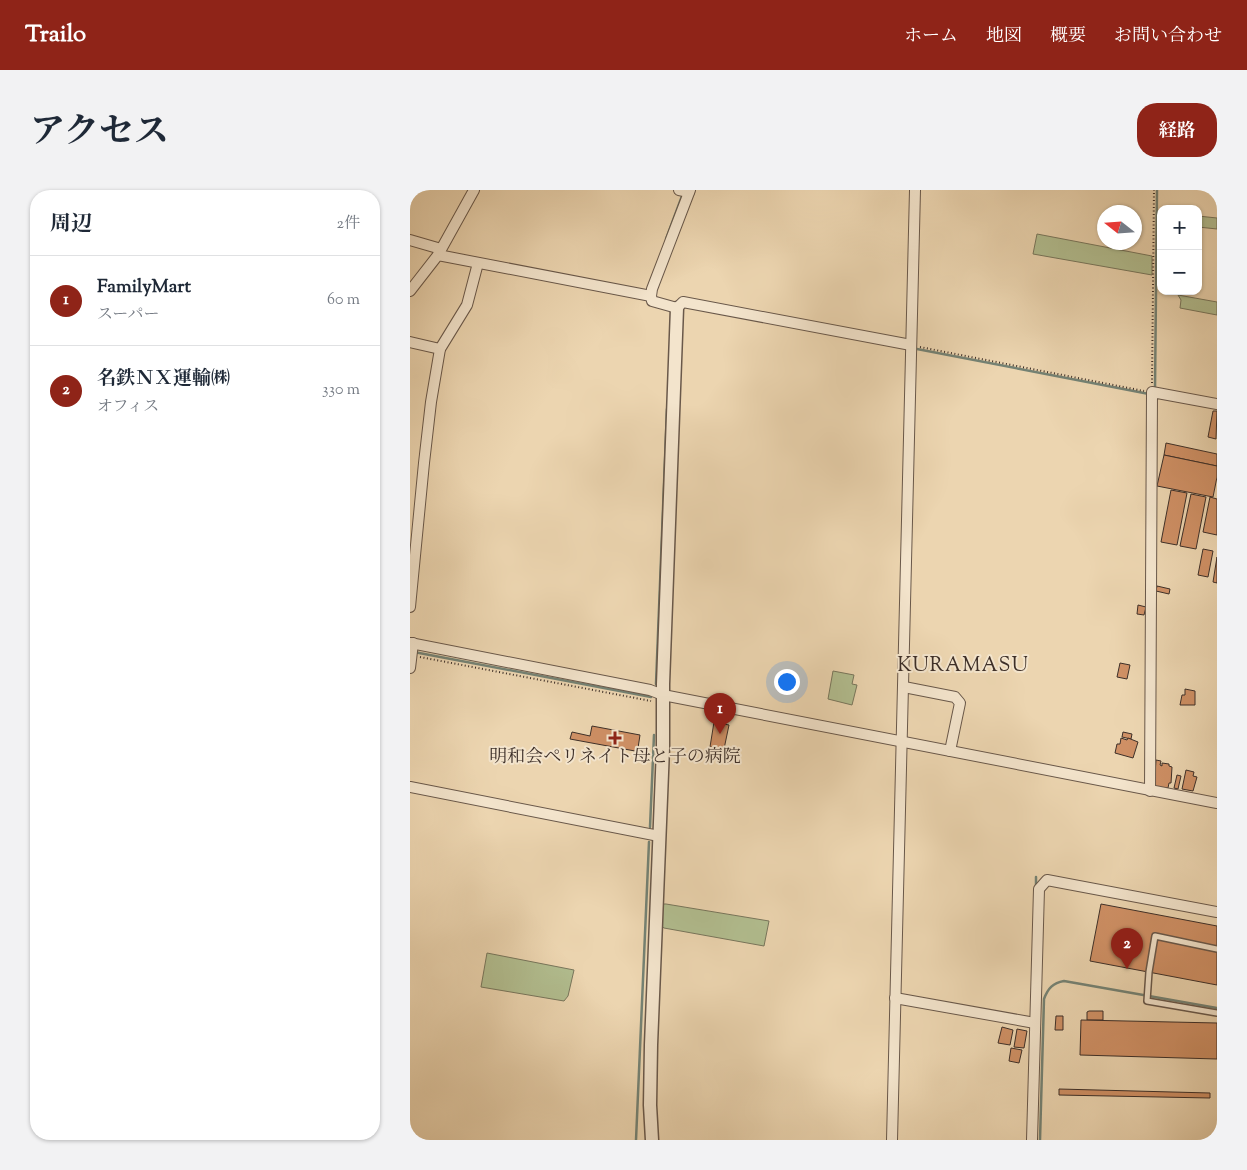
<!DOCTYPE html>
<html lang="ja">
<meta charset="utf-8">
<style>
:root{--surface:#fff;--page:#f2f2f3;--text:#1f2937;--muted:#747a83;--line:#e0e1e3;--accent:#8f2418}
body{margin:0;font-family:"Sorts Mill Goudy","Noto Serif JP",serif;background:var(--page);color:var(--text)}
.controls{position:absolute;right:15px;top:15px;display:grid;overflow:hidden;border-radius:10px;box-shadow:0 1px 4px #0004}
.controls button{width:45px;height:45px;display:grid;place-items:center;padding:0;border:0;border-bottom:1px solid var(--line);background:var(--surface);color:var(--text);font:25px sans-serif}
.compass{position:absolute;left:687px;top:15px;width:45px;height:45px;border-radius:50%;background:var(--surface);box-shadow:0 1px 4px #0004;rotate:287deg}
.you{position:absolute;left:376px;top:491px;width:18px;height:18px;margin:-12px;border:4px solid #fff;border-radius:50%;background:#1a73e8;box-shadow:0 0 0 8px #1a73e833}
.badge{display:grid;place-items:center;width:32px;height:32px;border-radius:50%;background:var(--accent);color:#fff;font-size:16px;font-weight:700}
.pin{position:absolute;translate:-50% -41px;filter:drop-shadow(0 1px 2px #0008)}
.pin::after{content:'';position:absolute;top:26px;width:18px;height:15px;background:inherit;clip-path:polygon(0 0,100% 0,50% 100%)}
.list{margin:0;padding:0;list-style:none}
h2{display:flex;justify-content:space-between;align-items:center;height:65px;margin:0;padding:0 20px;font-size:21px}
h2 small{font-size:16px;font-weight:400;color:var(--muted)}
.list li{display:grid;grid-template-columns:32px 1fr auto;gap:15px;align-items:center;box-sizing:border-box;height:90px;padding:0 20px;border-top:1px solid var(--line)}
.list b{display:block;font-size:19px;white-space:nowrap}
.list p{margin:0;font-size:16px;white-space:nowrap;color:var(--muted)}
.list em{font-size:16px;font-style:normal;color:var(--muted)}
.map{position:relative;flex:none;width:807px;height:950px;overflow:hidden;border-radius:20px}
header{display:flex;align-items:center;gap:30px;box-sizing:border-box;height:70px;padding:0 25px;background:var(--accent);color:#fff}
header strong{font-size:24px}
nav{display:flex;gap:28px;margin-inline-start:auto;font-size:18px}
.intro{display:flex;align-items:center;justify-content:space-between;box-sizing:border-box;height:120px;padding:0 30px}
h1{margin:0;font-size:35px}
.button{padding:12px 22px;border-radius:20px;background:var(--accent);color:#fff;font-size:18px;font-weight:700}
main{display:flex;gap:30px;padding:0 30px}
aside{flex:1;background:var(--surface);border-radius:20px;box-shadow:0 1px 4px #0004}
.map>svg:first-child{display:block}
.green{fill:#b2be90;stroke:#78765c}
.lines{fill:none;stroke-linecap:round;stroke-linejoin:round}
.stream{stroke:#748274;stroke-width:2.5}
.building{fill:#cf9065;stroke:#3d2f28}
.service-casing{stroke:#69584a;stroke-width:8}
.minor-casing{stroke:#69584a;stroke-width:12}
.tertiary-casing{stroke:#69584a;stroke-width:15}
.path{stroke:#3d2f28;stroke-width:2;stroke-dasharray:1 2.5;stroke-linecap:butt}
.service{stroke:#f3e4cc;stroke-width:5}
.minor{stroke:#f3e4cc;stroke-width:10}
.tertiary{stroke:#f3e4cc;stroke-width:12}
.poi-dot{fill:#8f2418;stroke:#f3e4cc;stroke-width:2}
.labels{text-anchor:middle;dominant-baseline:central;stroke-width:4;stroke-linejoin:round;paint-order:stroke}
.poi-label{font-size:18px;fill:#3d2f28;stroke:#f3e4cc}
.quarter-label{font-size:20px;letter-spacing:1px;fill:#3d2f28;stroke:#f3e4cc}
</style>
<header>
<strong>Trailo</strong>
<nav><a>ホーム</a><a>地図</a><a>概要</a><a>お問い合わせ</a></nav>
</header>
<div class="intro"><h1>アクセス</h1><a class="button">経路</a></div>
<main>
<aside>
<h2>周辺<small>2件</small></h2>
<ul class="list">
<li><span class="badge">1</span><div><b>FamilyMart</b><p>スーパー</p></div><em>60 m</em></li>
<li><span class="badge">2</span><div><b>名鉄ＮＸ運輸㈱</b><p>オフィス</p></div><em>330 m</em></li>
</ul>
</aside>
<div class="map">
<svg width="807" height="950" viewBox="0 0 807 950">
<rect width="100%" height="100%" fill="#ecd5b0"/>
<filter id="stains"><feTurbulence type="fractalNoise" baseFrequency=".004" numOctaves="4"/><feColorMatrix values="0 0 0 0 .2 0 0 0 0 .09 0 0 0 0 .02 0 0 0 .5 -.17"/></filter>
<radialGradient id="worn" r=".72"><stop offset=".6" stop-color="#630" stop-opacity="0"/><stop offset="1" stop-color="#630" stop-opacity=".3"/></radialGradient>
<g class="green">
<path d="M788,26L807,28V39L788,37Z"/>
<path d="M627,44L742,66V85L623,64Z"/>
<path d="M768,105L807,112V125L770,118L771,110Z"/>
<path d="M423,481L444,485L442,494L447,495L442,515L418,509Z"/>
<path d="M251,714H256L359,731L354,756L254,738L250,735Z"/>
<path d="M77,763L164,780L158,806L154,811L71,797Z"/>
</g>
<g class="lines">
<g class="stream">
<path d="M256,49L272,6"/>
<path d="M507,159L739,204"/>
<path d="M745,200L747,0"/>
<path d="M4,462L241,507"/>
<path d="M246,494L257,219"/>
<path d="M240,637L244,545"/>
<path d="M626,697V687"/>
<path d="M226,950L239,652"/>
<path d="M630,950L634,809C638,798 643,793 654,791L807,818"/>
</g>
</g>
<g class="building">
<path d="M803,221H807L806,249L798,247Z"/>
<path d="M756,253L807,264V276L754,265Z"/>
<path d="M754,265L807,276V287L803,307L747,296Z"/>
<path d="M761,300L777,303L767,355L751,352Z"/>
<path d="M781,304L796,307L786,359L770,356Z"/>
<path d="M800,307L807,309V345L793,342Z"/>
<path d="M793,359L803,361L798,387L788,385Z"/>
<path d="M807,367V393L803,392Z"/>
<path d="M747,396L760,399L759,404L746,401Z"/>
<path d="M728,415L736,417L734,425L727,424Z"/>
<path d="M710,473L720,475L717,489L707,487Z"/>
<path d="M775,499L785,501V515H770L772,505H775Z"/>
<path d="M304,532L319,535L314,559L300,557Z"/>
<path d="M182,536L230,545L228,558H226L225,561L160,549L162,542L180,546Z"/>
<path d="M713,542L722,544L721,549L712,547Z"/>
<path d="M711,548L717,550L718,548L728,552L723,568L705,563L707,554H710Z"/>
<path d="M746,570L751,571L750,575L752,576V573L759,574V576L762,577L761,593H759L758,598L744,597Z"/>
<path d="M776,580L784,582L783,586L787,587L783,601L772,599Z"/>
<path d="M767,585L771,586L768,599L764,598Z"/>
<path d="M691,714L807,736V795L680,771Z"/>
<path d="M679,821H693V830H677V822Z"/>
<path d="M646,826H653V840H645Z"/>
<path d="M671,830L807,833V869L670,865Z"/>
<path d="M592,837L603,840L600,855L588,853Z"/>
<path d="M607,839L617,841L614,858L604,857Z"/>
<path d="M601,858L612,860L609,873L599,871Z"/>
<path d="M649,899L800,903V908L649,905Z"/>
</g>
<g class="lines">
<defs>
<path id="service" d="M807,759L745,746L739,782L737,811L807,823"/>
<g id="minor">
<path d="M269,0L279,2"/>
<path d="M280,0L242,99L241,106L242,111L267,118L273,112L501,155"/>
<path d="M0,50L31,59"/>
<path d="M28,65L64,0"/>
<path d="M0,101L28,65L241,106"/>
<path d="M0,152L30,159"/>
<path d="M0,417L14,273L21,212L30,159L57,115L68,73"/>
<path d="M0,453L240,500L253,505L807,613"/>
<path d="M0,478L3,453"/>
<path d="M494,497L545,507L550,513L540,561"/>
<path d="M0,597L249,646"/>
<path d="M740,601L742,202L807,214"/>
<path d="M485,808L625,833"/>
<path d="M482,950L505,0"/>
<path d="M622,950L629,699L637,690L807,722"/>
</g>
<path id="tertiary" d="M242,950L240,915L241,855L253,558V494L267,118"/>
</defs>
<use href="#service" class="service-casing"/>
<use href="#minor" class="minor-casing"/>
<use href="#tertiary" class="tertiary-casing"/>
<g class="path">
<path d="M510,157L734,201"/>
<path d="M742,193L744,0"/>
<path d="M10,467L241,511"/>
</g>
<use href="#service" class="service"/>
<use href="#minor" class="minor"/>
<use href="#tertiary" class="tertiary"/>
</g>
<path class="poi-dot" d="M202.5 540.5h5v5h5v5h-5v5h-5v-5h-5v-5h5z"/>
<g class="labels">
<g class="poi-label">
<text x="205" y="568">明和会ペリネイト母と子の病院</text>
</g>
<g class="quarter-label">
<text x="553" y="476">KURAMASU</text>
</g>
</g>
<rect width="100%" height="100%" filter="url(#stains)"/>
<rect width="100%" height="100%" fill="url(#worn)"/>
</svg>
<div class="controls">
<button>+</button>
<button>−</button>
</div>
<svg class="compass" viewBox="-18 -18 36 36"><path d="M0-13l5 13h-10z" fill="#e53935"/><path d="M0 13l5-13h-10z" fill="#747a83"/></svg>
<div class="you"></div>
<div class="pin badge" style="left:310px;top:544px">1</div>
<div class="pin badge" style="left:717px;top:779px">2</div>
</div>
</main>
